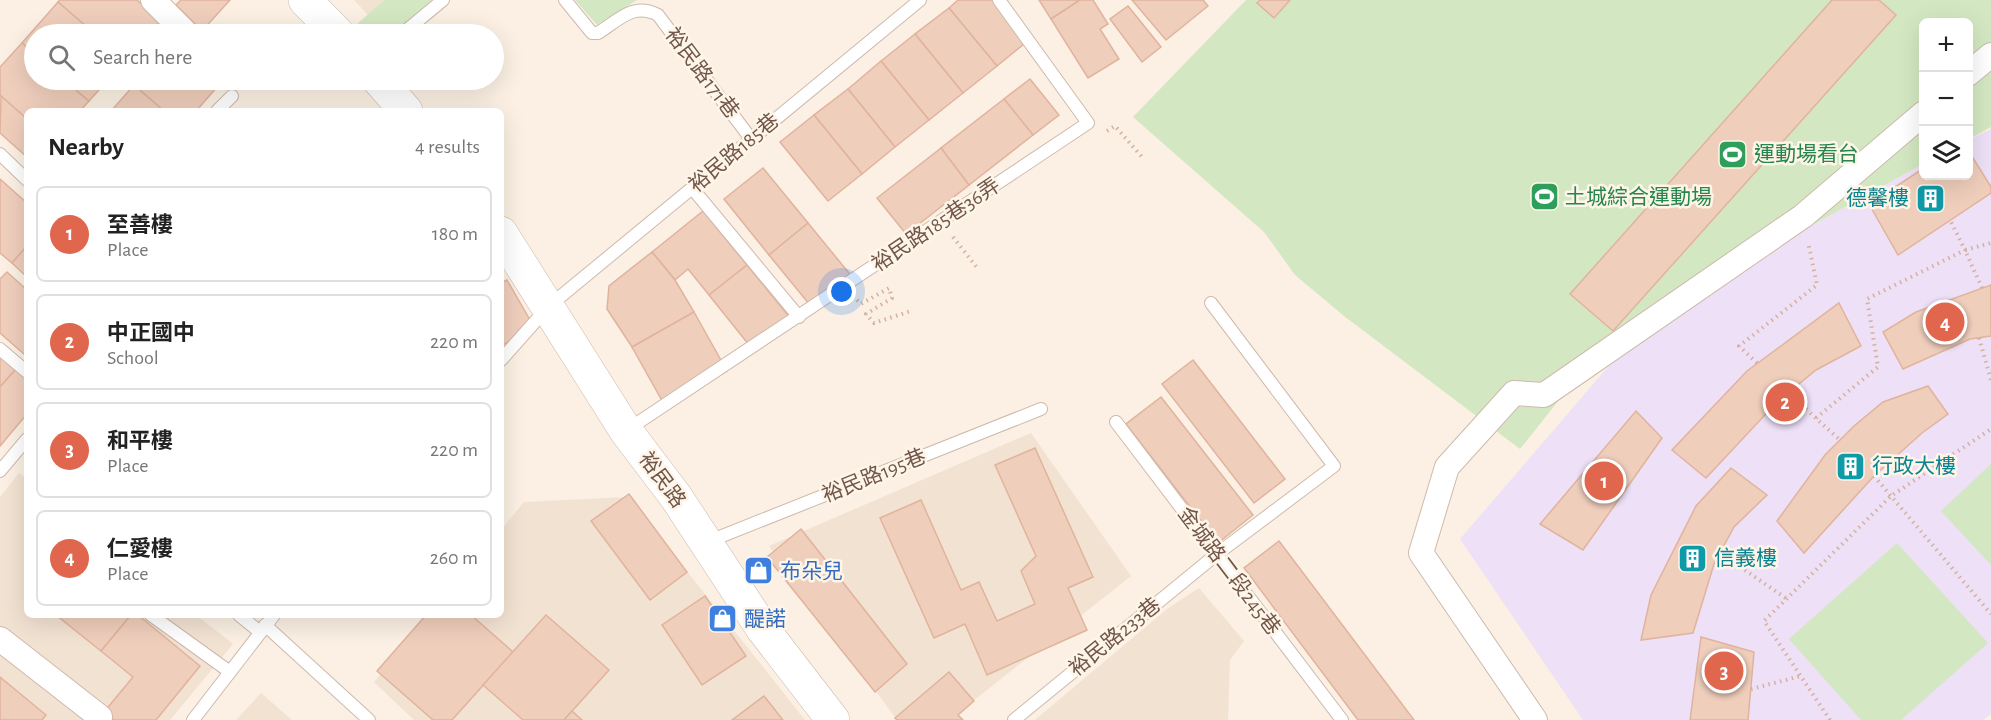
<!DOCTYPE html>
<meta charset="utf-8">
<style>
:root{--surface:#fff;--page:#f6f6f6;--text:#222;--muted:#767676;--line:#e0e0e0;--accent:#e0664d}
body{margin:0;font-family:"Alegreya Sans","Noto Sans TC",sans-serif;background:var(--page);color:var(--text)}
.controls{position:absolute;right:18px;top:18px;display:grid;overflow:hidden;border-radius:9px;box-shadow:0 6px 24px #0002}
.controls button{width:54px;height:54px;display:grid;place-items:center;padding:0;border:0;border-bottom:2px solid var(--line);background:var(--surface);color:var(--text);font:30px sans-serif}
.you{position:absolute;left:842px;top:292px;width:21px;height:21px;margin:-15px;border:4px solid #fff;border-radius:50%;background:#1a73e8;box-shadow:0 0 0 9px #1a73e833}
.badge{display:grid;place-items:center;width:39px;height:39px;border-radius:50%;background:var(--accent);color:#fff;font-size:20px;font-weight:700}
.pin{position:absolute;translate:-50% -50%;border:3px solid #fff;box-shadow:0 2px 6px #0006}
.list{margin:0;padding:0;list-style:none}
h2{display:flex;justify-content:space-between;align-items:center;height:78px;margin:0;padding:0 24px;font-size:26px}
h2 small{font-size:20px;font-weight:400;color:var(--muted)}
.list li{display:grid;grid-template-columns:39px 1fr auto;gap:18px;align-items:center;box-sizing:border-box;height:96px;margin:0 12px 12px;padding:0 12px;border:2px solid var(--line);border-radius:9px}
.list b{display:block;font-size:22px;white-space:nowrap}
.list p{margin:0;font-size:20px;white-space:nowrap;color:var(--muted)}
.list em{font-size:20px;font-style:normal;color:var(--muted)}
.icon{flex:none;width:33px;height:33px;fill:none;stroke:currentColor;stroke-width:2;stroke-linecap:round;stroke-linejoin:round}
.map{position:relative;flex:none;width:1991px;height:720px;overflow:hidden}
.search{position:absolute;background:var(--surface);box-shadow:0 6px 24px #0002;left:24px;top:24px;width:480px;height:66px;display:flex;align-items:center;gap:15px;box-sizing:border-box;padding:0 21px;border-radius:33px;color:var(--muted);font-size:22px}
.panel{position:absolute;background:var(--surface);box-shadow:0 6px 24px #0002;left:24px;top:108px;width:480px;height:510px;border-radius:9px}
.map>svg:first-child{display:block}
.residential{fill:#f2e2d2}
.education{fill:#ede0f7}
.green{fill:#d3e8c2}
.building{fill:#efcebc;stroke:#e1b39d;stroke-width:1.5}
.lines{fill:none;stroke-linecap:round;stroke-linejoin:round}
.lane-casing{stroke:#cebaad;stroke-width:14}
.street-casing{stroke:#cebaad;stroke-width:26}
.secondary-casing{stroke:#d0b9aa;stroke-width:34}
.path{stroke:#d4b19f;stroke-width:4;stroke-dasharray:1.5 4.5;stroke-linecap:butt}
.lane{stroke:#fff;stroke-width:12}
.street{stroke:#fff;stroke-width:24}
.secondary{stroke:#fff;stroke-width:33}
.labels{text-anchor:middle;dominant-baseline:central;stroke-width:5;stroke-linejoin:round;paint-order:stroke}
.street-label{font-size:21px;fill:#72564a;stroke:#fef5e9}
.leisure-label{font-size:21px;fill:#27864d;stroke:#fef5e9;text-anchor:start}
.culture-label{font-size:21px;fill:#0d838f;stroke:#fef5e9;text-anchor:start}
.shop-label{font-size:21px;fill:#366cbe;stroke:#fef5e9;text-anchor:start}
</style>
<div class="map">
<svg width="1991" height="720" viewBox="0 0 1991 720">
<rect width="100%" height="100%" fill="#fbf0e3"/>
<g class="residential">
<path d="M354,0H384L368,15Z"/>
<path d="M1031,433L1131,576L949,720H897L769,546Z"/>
<path d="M19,473L27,479V615H196L233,644L170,720H0V497Z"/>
<path d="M628,497L805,720H414L374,682L430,615H501V530L524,502Z"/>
<path d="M1199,588L1244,641L1230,660L1228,720H1035L1167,609Z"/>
<path d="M261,693L292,720H236Z"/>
</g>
<path class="education" d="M1991,129V714L1983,720H1583L1460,539L1626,346L1789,238L1923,164L1924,176H1968L1969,140Z"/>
<g class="green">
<path d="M384,0H438L399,34H346Z"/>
<path d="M575,0H637L597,25Z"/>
<path d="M1246,0H1991V127L1969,139L1968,22H1924L1923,164L1789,238L1575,380L1520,449L1344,316L1295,275L1264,232L1133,117Z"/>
<path d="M1991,464V565L1941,511Z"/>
<path d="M1897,543L1988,643L1901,720H1861L1789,639Z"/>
</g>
<g class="building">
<path d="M60,0H137L161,21L148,34H95L58,2Z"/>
<path d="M181,0H230L202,31L176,5Z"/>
<path d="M958,0H998L1030,39L997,66L949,8Z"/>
<path d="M1039,0H1080L1051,19Z"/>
<path d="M1080,0H1093L1108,24L1100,29L1119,59L1088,78L1051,19Z"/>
<path d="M1132,0H1203L1208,6L1166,40Z"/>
<path d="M1260,0H1290L1274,18L1257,3Z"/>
<path d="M1832,0H1879L1896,15L1613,331L1570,294Z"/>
<path d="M58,2L95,34H34V53L22,43Z"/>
<path d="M1128,6L1161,47L1142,62L1110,19Z"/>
<path d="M949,8L997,66L963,93L915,34Z"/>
<path d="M915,34L963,93L929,120L881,61Z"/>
<path d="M22,43L34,53V80H64L89,101L80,111H27V119L0,95V67Z"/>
<path d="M881,61L929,120L895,147L848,89Z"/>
<path d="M1030,79L1059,115L1033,135L1004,99Z"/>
<path d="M64,80H108L89,101Z"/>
<path d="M139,80H210L218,86L196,111H164L134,85Z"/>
<path d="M134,85L164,111H111Z"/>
<path d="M848,89L895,147L862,174L814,115Z"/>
<path d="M1,96L27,119V157L0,133Z"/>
<path d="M1004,99L1033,135L969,185L941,148Z"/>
<path d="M814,115L862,174L828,201L780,142Z"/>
<path d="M941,148L969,185L906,234L877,198Z"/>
<path d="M1968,150L1991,187V193L1898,255L1869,204L1924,168V176H1968Z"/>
<path d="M763,168L808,223L769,255L724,199Z"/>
<path d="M0,179L27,203V246L12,263L0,253Z"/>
<path d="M703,211L747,265L709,295L688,269L675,280L652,252Z"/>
<path d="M808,223L853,278L814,310L769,255Z"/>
<path d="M27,246V277L12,263Z"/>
<path d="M652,252L675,280L694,312L632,347L607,309L609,286Z"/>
<path d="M747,265L791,319L753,350L709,295Z"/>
<path d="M7,272L27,290V351L24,354L0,333V279Z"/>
<path d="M507,280L534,327L501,346V283Z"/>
<path d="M1991,285V336L1970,339L1903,369L1883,332L1916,312Z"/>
<path d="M1839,303L1861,346L1816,370L1777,402L1706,478L1672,450L1747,371Z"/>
<path d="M694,312L727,371L665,406L632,347Z"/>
<path d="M0,356L16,369L0,387Z"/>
<path d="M1193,360L1285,479L1254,503L1162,384Z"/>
<path d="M16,369L27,378V414L0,446V387Z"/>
<path d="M1928,386L1948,414L1922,433L1874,476L1804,553L1777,521L1825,455L1854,426L1883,402Z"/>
<path d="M1161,397L1253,515L1218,543L1126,424Z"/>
<path d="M1636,411L1662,438L1583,550L1540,524Z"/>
<path d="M1035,448L1093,577L1068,588L1087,630L987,675L965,624L934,638L880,518L921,500L961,590L979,582L997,621L1035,604L1021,571L1036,556L995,465Z"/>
<path d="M1731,468L1767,495L1734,527L1714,564L1693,633L1641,640L1651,595L1696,506Z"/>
<path d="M629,494L687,572L650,600L591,521Z"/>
<path d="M801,529L907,664L875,692L767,557Z"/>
<path d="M1279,541L1414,720H1358L1244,568Z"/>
<path d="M705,596L746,656L702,685L662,625Z"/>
<path d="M56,615H131L101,651Z"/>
<path d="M131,615H138L200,666L156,720H114L104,712L133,677L101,651Z"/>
<path d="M426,615H471L513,652L452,720H433L377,671Z"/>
<path d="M546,615L609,670L564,720H523L483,685Z"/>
<path d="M1701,637L1754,652L1748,720H1690Z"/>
<path d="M949,672L974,701L958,715L963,720H897L895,718Z"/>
<path d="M0,677L46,715L42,720H0Z"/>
<path d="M764,696L783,720H732Z"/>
<path d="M572,711L582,720H564Z"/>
</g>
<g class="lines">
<defs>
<g id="lane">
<path d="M565,0L592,33H598C619,20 633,2 658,15L751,139"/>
<path d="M402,34L443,0"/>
<path d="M217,111L232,96"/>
<path d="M0,154L27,180"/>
<path d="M692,188L799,317"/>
<path d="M0,349L27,372"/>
<path d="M501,360L549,306L920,0"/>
<path d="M1116,422L1342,720"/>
<path d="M627,430L1088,123L999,0"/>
<path d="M0,471L27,439"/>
<path d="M707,542L1041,409"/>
<path d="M151,615L230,672"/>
<path d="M239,615L260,632"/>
<path d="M265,625L369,720"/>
<path d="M193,720L274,615"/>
<path d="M1014,720L1217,554L1334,466L1211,303"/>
</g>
<g id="street">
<path d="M153,0L187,34"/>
<path d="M1968,74L1991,55"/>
<path d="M0,639L100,717"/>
<path d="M1535,720L1421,553L1447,467L1514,393L1544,395L1803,216L1924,113"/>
</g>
<g id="secondary">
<path d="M305,0L338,34"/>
<path d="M379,80L406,111"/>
<path d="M501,233L626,431L676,497L762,628L833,720"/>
</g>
</defs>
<use href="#lane" class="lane-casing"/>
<use href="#street" class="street-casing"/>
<use href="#secondary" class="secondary-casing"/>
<g class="path">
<path d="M1107,131L1115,126L1142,157"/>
<path d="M953,237L978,269"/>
<path d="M1982,288L1965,250L1991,243"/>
<path d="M857,300L861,304L889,288L892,298L866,314L874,323L911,311"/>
<path d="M1979,338L1991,380"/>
<path d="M1757,363L1739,346L1817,285L1808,242"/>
<path d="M1788,393L1840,440"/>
<path d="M1816,418L1878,367L1867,299L1965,250L1950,220"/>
<path d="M1874,476L1991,614"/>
<path d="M1720,553L1787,599"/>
<path d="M1751,689L1801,676"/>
<path d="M1830,720L1764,621L1891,496L1991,429"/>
</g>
<use href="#lane" class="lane"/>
<use href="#street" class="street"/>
<use href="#secondary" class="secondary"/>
</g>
<defs>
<symbol id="stadium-square" viewBox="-11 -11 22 22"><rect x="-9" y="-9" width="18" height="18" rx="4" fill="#2e9e5b" stroke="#fef5e9"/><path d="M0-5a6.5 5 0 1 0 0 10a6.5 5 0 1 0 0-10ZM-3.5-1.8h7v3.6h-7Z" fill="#fff"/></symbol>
<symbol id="building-square" viewBox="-11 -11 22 22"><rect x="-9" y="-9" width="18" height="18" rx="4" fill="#0f9aa8" stroke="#fef5e9"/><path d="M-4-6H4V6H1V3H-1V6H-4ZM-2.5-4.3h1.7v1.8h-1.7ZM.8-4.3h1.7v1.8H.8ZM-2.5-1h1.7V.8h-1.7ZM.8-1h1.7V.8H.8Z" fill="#fff"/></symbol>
<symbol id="shop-square" viewBox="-11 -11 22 22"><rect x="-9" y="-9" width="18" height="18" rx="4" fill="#3f7fe0" stroke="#fef5e9"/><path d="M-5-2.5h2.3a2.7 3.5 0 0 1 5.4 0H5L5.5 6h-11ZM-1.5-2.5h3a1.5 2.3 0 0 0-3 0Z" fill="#fff"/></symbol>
</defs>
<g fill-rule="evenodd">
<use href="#stadium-square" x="1716" y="138" width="33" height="33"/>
<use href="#stadium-square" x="1528" y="180" width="33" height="33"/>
<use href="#building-square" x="1914" y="182" width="33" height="33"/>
<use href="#building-square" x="1834" y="450" width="33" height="33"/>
<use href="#building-square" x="1676" y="542" width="33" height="33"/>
<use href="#shop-square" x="742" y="554" width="33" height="33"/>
<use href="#shop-square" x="706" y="602" width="33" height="33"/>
</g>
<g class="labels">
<g class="street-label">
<text transform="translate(702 73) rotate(53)">裕民路171巷</text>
<text transform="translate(734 153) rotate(-40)">裕民路185巷</text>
<text transform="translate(936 225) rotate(-34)">裕民路185巷36弄</text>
<text transform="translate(874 476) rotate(-22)">裕民路195巷</text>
<text transform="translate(662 480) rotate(54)">裕民路</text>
<text transform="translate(1229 571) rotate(53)">金城路二段245巷</text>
<text transform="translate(1115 637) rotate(-39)">裕民路233巷</text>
</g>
<g class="leisure-label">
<text x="1754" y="154">運動場看台</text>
<text x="1565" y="197">土城綜合運動場</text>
</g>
<g class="culture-label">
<text x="1909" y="198" text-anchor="end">德馨樓</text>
<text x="1872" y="466">行政大樓</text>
<text x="1714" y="558">信義樓</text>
</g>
<g class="shop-label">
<text x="780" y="571">布朵兒</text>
<text x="744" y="619">醍諾</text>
</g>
</g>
</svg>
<div class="controls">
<button>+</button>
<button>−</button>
<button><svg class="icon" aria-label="layers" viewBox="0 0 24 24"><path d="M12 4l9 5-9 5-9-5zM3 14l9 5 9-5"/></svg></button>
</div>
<div class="you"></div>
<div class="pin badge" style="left:1604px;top:481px">1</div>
<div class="pin badge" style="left:1785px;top:402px">2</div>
<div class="pin badge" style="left:1724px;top:671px">3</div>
<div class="pin badge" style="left:1945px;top:322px">4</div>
<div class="search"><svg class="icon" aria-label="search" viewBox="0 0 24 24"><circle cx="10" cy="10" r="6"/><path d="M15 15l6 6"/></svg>Search here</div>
<section class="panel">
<h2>Nearby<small>4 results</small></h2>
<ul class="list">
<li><span class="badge">1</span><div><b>至善樓</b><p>Place</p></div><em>180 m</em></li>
<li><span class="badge">2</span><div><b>中正國中</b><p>School</p></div><em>220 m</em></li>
<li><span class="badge">3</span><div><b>和平樓</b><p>Place</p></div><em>220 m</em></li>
<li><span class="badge">4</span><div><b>仁愛樓</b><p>Place</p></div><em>260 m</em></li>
</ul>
</section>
</div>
